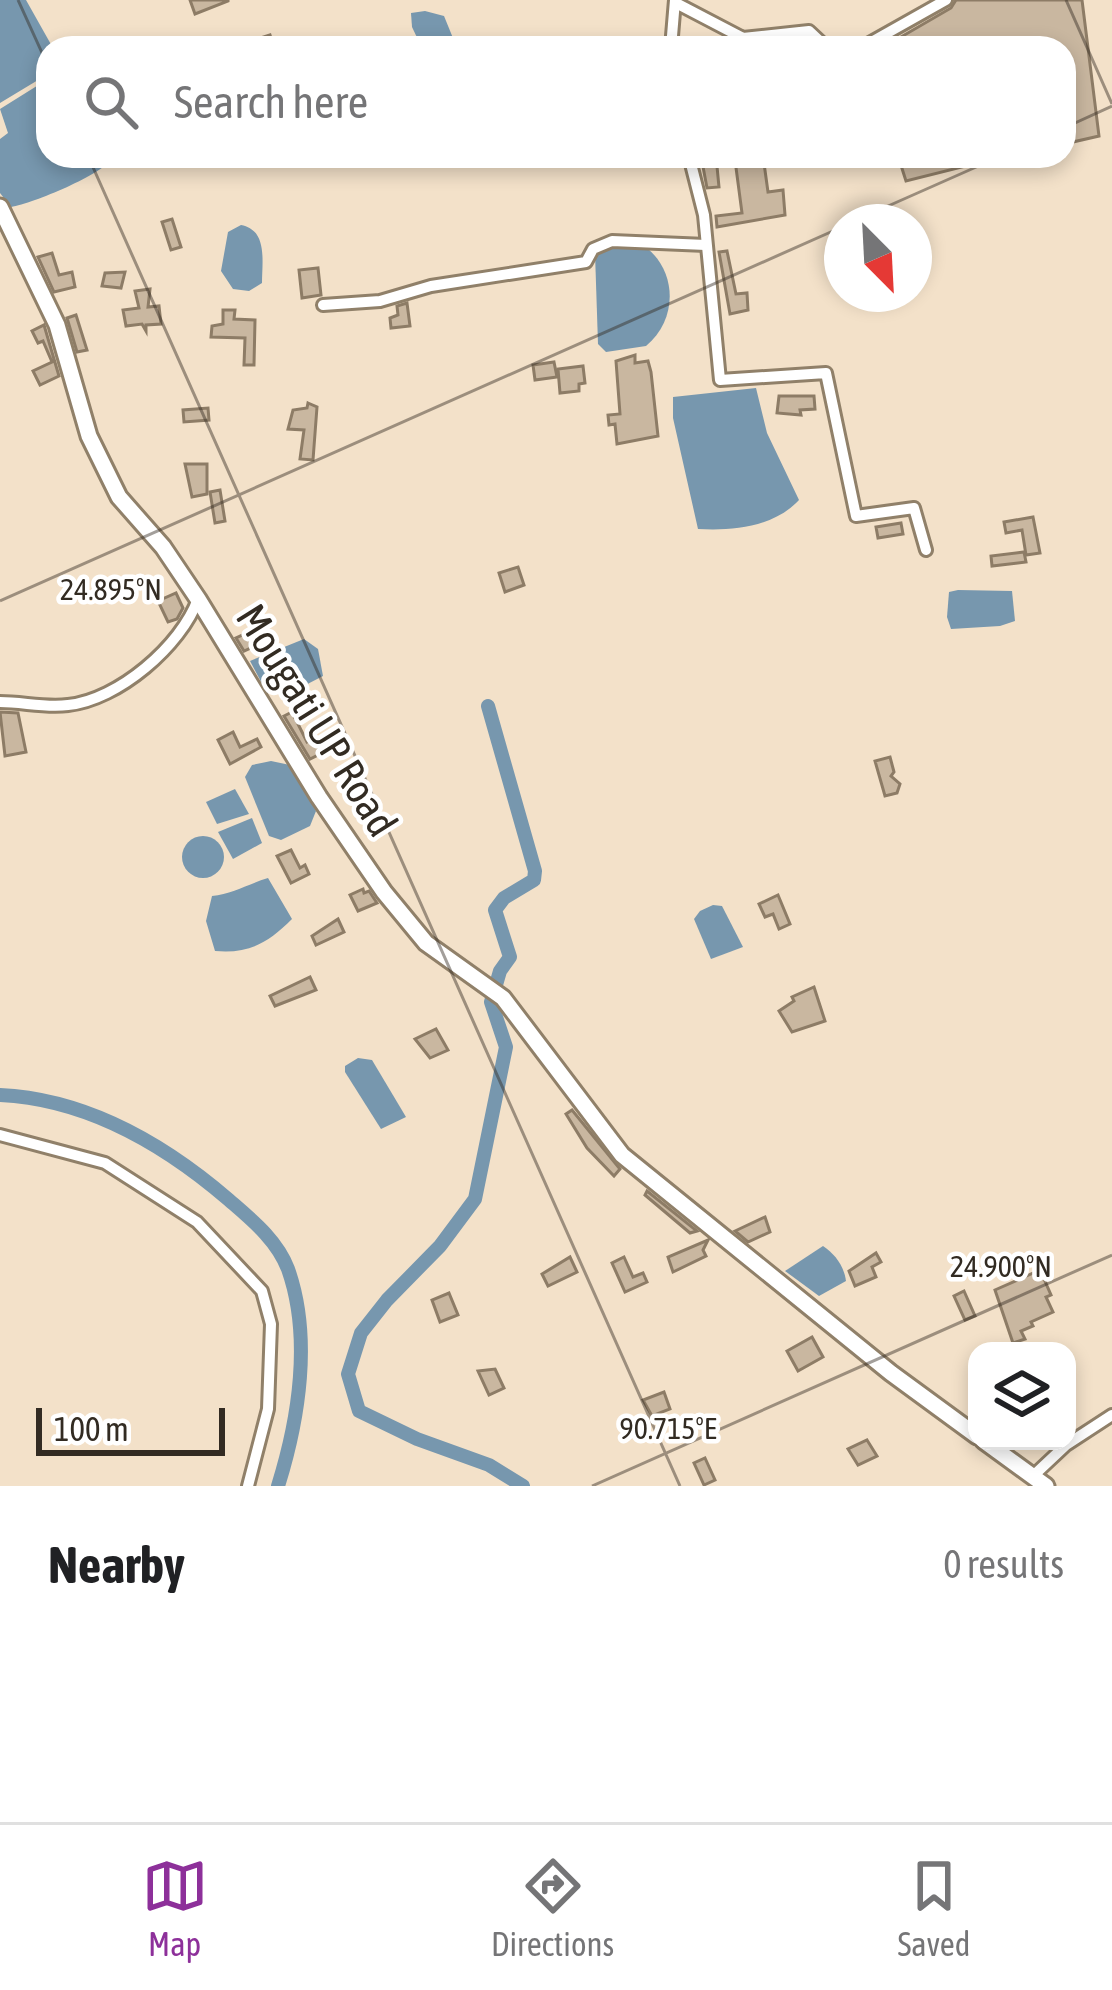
<!DOCTYPE html>
<meta charset="utf-8">
<style>
:root{--surface:#fff;--page:#f6f6f6;--text:#202124;--muted:#757577;--line:#e0e0e0;--accent:#8d309a}
body{margin:0;font-family:"Asap Condensed",sans-serif;background:var(--page);color:var(--text)}
.controls{position:absolute;right:36px;bottom:36px;display:grid;overflow:hidden;border-radius:24px;box-shadow:0 6px 18px #0003}
.controls button{width:108px;height:108px;display:grid;place-items:center;padding:0;border:0;border-bottom:3px solid var(--line);background:var(--surface);color:var(--text);font:60px sans-serif}
.compass{position:absolute;left:824px;top:204px;width:108px;height:108px;border-radius:50%;background:var(--surface);box-shadow:0 6px 18px #0003;rotate:156deg}
.scale{position:absolute;left:36px;bottom:30px;width:189px;box-sizing:border-box;padding-left:12px;border:6px solid #322b22;border-top:0;font-size:33px;line-height:42px;white-space:nowrap;color:#322b22;-webkit-text-stroke:9px #fff;paint-order:stroke}
.list{margin:0;padding:0;list-style:none}
h2{display:flex;justify-content:space-between;align-items:center;height:156px;margin:0;padding:0 48px;font-size:51px}
h2 small{font-size:39px;font-weight:400;color:var(--muted)}
.icon{flex:none;width:66px;height:66px;fill:none;stroke:currentColor;stroke-width:2;stroke-linecap:round;stroke-linejoin:round}
.map{position:relative;flex:none;width:1112px;height:1486px;overflow:hidden}
.search{position:absolute;background:var(--surface);box-shadow:0 6px 18px #0003;left:36px;right:36px;top:36px;height:132px;display:flex;align-items:center;gap:30px;box-sizing:border-box;padding:0 42px;border-radius:36px;color:var(--muted);font-size:45px}
.sheet{height:336px;background:var(--surface)}
nav{display:flex;justify-content:space-around;align-items:center;box-sizing:border-box;height:168px;border-top:3px solid var(--line);background:var(--surface);font-size:33px;color:var(--muted)}
nav a{display:grid;justify-items:center;gap:6px}
nav .on{color:var(--accent)}
.map>svg:first-child{display:block}
.water{fill:#7797ae}
.lines{fill:none;stroke-linecap:round;stroke-linejoin:round}
.canal{stroke:#7797ae;stroke-width:14}
.building{fill:#c9b7a0;stroke:#8d7c66;stroke-width:3}
.street-casing{stroke:#908069;stroke-width:16}
.secondary-casing{stroke:#908069;stroke-width:21}
.street{stroke:#fff;stroke-width:10}
.secondary{stroke:#fff;stroke-width:15}
.ticks{fill:none;stroke:#322b22;stroke-width:3;stroke-opacity:0.45}
.labels{text-anchor:middle;dominant-baseline:central;stroke-width:9;stroke-linejoin:round;paint-order:stroke}
.street-label{font-size:42px;fill:#322b22;stroke:#fff}
.ticks-label{font-size:30px;text-anchor:middle;fill:#322b22;stroke:#fff;stroke-width:9;stroke-linejoin:round;paint-order:stroke}
</style>
<div class="map">
<svg width="1112" height="1486" viewBox="0 0 1112 1486">
<rect width="100%" height="100%" fill="#f3e1c9"/>
<g class="water">
<path d="M0,0H26L53,48H48V74L0,103Z"/>
<path d="M425,11L444,16L457,48H422L412,27L411,13Z"/>
<path d="M48,79V156H115C102,175 34,203 11,207L0,193V139L8,133L0,109Z"/>
<path d="M241,225C268,230 262,262 262,283L249,291L233,289L221,271L228,232Z"/>
<path d="M640,243C677,266 680,318 646,346L606,352L598,344L595,253L602,246Z"/>
<path d="M756,388L767,433L799,500C774,527 733,531 698,529L673,418V397Z"/>
<path d="M958,590L1012,591L1015,621L1000,626L951,629L947,617L949,592Z"/>
<path d="M304,639L318,649L323,676L294,691L267,693L250,661Z"/>
<path d="M271,761L290,765L316,811L310,826L281,840L269,836L245,777L252,765Z"/>
<path d="M235,789L249,814L217,824L206,802Z"/>
<path d="M252,818L262,843L233,859L218,832Z"/>
<circle cx="203" cy="857" r="21"/>
<path d="M268,878L292,919C268,943 249,954 215,951L206,921L212,896C232,894 248,884 268,878Z"/>
<path d="M713,905L722,906L743,947L711,959L694,919L700,911Z"/>
<path d="M358,1058L372,1060L406,1117L381,1129L345,1072V1066Z"/>
<path d="M823,1246C835,1254 844,1266 846,1281L819,1296L785,1271Z"/>
</g>
<g class="lines">
<g class="canal">
<path d="M488,706L535,871L534,880L504,898L495,910L510,957L500,971L491,1002L506,1047L475,1199L440,1246L387,1300L361,1333L348,1374L359,1411L417,1439L489,1465L523,1486"/>
<path d="M0,1095C87,1099 164,1144 229,1200C252,1220 277,1240 288,1269C312,1337 299,1419 278,1486"/>
</g>
</g>
<g class="building">
<path d="M190,0H228V1L195,14Z"/>
<path d="M956,0H1082L1099,136L1064,144V48H882L951,8Z"/>
<path d="M270,35L274,48H237L236,46Z"/>
<path d="M701,156H716L719,187L707,188Z"/>
<path d="M763,156L768,192L783,190L785,215L717,227L716,216L742,213L735,160Z"/>
<path d="M898,156H985L986,161L906,181Z"/>
<path d="M172,219L181,247L171,250L162,222Z"/>
<path d="M727,251L736,294L747,293L748,310L730,314L719,252Z"/>
<path d="M52,253L59,275L72,272L75,287L54,292L38,257Z"/>
<path d="M318,268L321,295L302,298L299,270Z"/>
<path d="M125,272L121,288L102,286L105,273Z"/>
<path d="M150,289L148,307L159,306L161,324L146,325V331L142,324L126,326L123,310L139,308L135,291Z"/>
<path d="M407,303L410,326L391,328L390,318L398,315L397,306Z"/>
<path d="M223,310H235L234,319L255,320L254,365H244L245,338L211,337L212,326L223,324Z"/>
<path d="M76,315L87,350L77,352L67,318Z"/>
<path d="M44,325L59,376L40,385L33,371L52,362L43,341L38,343L32,331Z"/>
<path d="M635,355V363L648,361L651,372L658,436L617,444L615,424L609,425L608,415L620,414L616,361Z"/>
<path d="M554,362L557,377L535,380L533,365Z"/>
<path d="M583,366L585,383L579,384V391L560,393L558,369Z"/>
<path d="M779,396H814L815,409L800,410L801,415L777,413Z"/>
<path d="M308,403L317,407L313,460L300,459L304,430L288,429L293,410L307,408Z"/>
<path d="M208,408L209,420L184,422L183,410Z"/>
<path d="M185,464H207V494L192,497Z"/>
<path d="M220,490L225,521L215,523L210,492Z"/>
<path d="M1033,517L1040,553L1026,555L1022,530L1006,533L1004,522Z"/>
<path d="M901,523L903,534L878,538L876,527Z"/>
<path d="M1024,552L1026,562L992,566L991,556Z"/>
<path d="M518,567L524,585L505,592L499,573Z"/>
<path d="M176,593L183,608L177,619L168,622L158,601Z"/>
<path d="M260,627L266,641L244,651L236,638Z"/>
<path d="M0,712L18,713L26,752L5,756Z"/>
<path d="M292,712L307,742L315,738L322,753L310,759L284,716Z"/>
<path d="M233,732L240,747L257,739L261,747L230,764L218,740Z"/>
<path d="M890,757L894,772L891,776L900,784L897,793L885,796L875,761Z"/>
<path d="M291,850L300,868L305,865L309,874L291,883L277,856Z"/>
<path d="M363,889L364,893L369,891L377,903L358,911L350,895Z"/>
<path d="M778,895L790,924L779,929L773,914L765,917L759,904Z"/>
<path d="M338,919L344,932L316,945L312,936Z"/>
<path d="M310,977L316,990L275,1006L270,996Z"/>
<path d="M814,987L825,1021L792,1032L779,1011L794,1001L792,997Z"/>
<path d="M436,1029L448,1050L430,1058L415,1039Z"/>
<path d="M572,1110L620,1169L614,1176L587,1148L566,1114Z"/>
<path d="M647,1191L697,1231L690,1233L645,1195Z"/>
<path d="M765,1217L770,1232L748,1242L735,1231Z"/>
<path d="M708,1240L703,1250L706,1256L673,1272L668,1257Z"/>
<path d="M876,1253L881,1262L872,1267L876,1277L855,1286L849,1271Z"/>
<path d="M570,1257L577,1272L548,1286L542,1274Z"/>
<path d="M624,1257L633,1277L643,1273L647,1282L625,1292L612,1263Z"/>
<path d="M1040,1270L1051,1295L1046,1297L1053,1312L1031,1322L1033,1326L1021,1331L1025,1339L1013,1343L995,1290Z"/>
<path d="M964,1291L975,1316L965,1320L954,1296Z"/>
<path d="M449,1293L458,1315L440,1322L432,1300Z"/>
<path d="M812,1337L823,1357L798,1371L787,1351Z"/>
<path d="M495,1369L504,1388L489,1395L478,1371Z"/>
<path d="M664,1392L670,1409L652,1416L643,1400Z"/>
<path d="M867,1440L877,1456L858,1465L848,1449Z"/>
<path d="M705,1458L715,1480L704,1485L694,1463Z"/>
</g>
<g class="lines">
<defs>
<g id="street">
<path d="M676,3L743,38L809,31L825,46L866,45L946,0"/>
<path d="M671,48L675,0"/>
<path d="M689,156L704,215L720,380L826,373L856,516L914,508L926,550"/>
<path d="M323,305L380,301L431,286L586,262L593,249L612,241L706,245"/>
<path d="M0,702C23,702 45,708 68,705C118,700 181,646 198,599"/>
<path d="M0,1135L105,1163L197,1222L262,1291L271,1324L268,1409L248,1486"/>
<path d="M1033,1476L1066,1445L1112,1415"/>
</g>
<g id="secondary">
<path d="M0,207L57,325L89,436L119,497L163,547L198,599L319,797L384,892L426,943L503,998L622,1155L891,1373L977,1436"/>
<path d="M984,1441L1046,1486"/>
</g>
</defs>
<use href="#street" class="street-casing"/>
<use href="#secondary" class="secondary-casing"/>
<use href="#street" class="street"/>
<use href="#secondary" class="secondary"/>
</g>
<path class="ticks" d="M18,0L48,66M1066,0L1112,104M1064,128L1112,106M88,156L680,1486M852,222L1001,156M0,601L842,227M592,1486L1112,1255"/>
<g class="labels">
<g class="street-label">
<text transform="translate(317 720) rotate(58)">Mougati UP Road</text>
</g>
</g>
<g class="ticks-label">
<text x="111" y="600">24.895°N</text>
<text x="1001" y="1277">24.900°N</text>
<text x="668" y="1439">90.715°E</text>
</g>
</svg>
<div class="controls">
<button><svg class="icon" aria-label="layers" viewBox="0 0 24 24"><path d="M12 4l9 5-9 5-9-5zM3 14l9 5 9-5"/></svg></button>
</div>
<svg class="compass" viewBox="-18 -18 36 36"><path d="M0-13l5 13h-10z" fill="#e53935"/><path d="M0 13l5-13h-10z" fill="#757577"/></svg>
<div class="scale">100 m</div>
<div class="search"><svg class="icon" aria-label="search" viewBox="0 0 24 24"><circle cx="10" cy="10" r="6"/><path d="M15 15l6 6"/></svg>Search here</div>
</div>
<section class="sheet">
<h2>Nearby<small>0 results</small></h2>
<ul class="list">
</ul>
</section>
<nav>
<a class="on"><svg class="icon" aria-label="map" viewBox="0 0 24 24"><path d="M3 6l6-2 6 2 6-2v14l-6 2-6-2-6 2zM9 4v14M15 6v14"/></svg>Map</a>
<a><svg class="icon" aria-label="directions" viewBox="0 0 24 24"><path d="M12 3l9 9-9 9-9-9zM9 14v-3h6M13 9l2 2-2 2"/></svg>Directions</a>
<a><svg class="icon" aria-label="saved" viewBox="0 0 24 24"><path d="M7 4h10v16l-5-4-5 4z"/></svg>Saved</a>
</nav>
